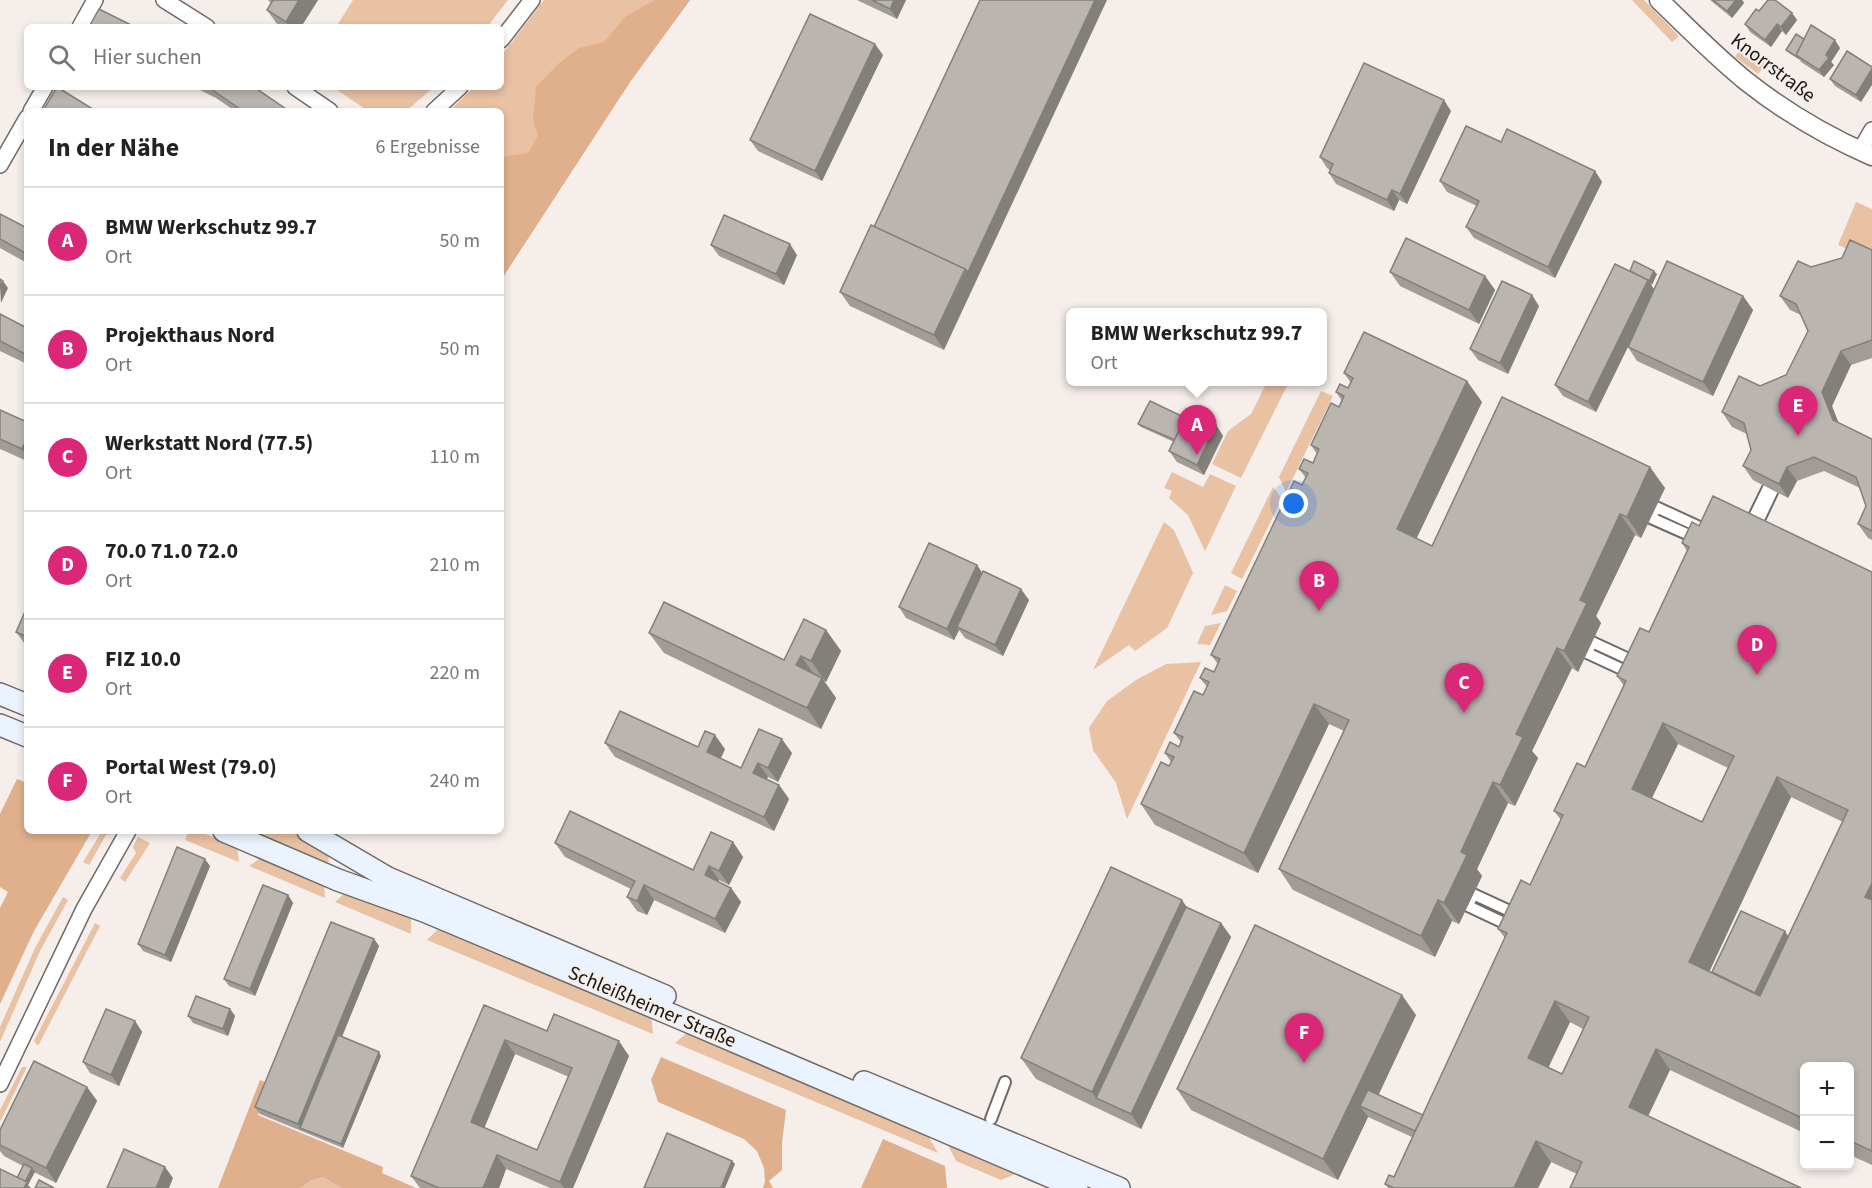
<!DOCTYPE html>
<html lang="de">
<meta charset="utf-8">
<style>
:root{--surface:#fff;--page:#f2f2f2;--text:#222;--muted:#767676;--line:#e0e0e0;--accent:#db2777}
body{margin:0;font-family:"Source Sans 3",sans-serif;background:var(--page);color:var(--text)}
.controls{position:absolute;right:18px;bottom:18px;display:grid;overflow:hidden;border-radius:9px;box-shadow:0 3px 9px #0003}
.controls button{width:54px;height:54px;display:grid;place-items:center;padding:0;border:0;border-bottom:2px solid var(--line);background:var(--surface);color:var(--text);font:30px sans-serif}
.you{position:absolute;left:1294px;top:504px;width:21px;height:21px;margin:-15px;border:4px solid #fff;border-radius:50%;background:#1a73e8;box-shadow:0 0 0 9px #1a73e833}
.badge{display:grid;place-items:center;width:39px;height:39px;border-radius:50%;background:var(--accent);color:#fff;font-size:20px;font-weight:700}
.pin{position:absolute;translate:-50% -50px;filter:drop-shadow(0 2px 3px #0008)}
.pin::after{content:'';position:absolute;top:32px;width:21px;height:18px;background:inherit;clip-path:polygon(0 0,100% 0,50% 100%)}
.popup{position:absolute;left:1066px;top:308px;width:261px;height:78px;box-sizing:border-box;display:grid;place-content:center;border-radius:9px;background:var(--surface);filter:drop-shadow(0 2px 4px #0005);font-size:20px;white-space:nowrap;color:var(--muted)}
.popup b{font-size:22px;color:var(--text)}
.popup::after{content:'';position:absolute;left:50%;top:100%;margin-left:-12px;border:12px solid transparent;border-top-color:var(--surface)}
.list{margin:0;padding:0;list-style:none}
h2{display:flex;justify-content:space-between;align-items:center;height:78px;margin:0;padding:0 24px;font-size:26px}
h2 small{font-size:20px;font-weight:400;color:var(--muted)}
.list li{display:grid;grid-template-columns:39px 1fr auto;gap:18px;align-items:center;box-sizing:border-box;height:108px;padding:0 24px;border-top:2px solid var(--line)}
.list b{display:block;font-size:22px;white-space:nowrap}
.list p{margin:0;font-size:20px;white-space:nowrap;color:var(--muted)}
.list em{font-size:20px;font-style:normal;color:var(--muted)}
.icon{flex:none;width:33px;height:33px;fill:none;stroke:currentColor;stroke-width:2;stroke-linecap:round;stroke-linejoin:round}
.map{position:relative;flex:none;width:1872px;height:1188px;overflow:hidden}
.search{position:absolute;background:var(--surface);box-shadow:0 3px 9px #0003;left:24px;top:24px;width:480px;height:66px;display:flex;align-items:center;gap:15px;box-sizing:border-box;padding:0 21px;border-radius:9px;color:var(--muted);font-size:22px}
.panel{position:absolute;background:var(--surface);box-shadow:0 3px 9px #0003;left:24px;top:108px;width:480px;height:726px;border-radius:9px}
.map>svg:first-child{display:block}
.green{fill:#e9c1a3}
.forest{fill:#dfb08b}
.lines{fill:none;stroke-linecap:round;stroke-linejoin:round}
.pedestrian-casing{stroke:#706a66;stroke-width:14}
.minor-casing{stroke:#706a66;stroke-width:18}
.tertiary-casing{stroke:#706a66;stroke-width:21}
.secondary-casing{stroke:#706a66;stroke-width:24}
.pedestrian{stroke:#fff;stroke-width:10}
.minor{stroke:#fff;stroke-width:15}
.tertiary{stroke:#fff;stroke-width:18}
.secondary{stroke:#ebf4fe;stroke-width:21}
.wall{fill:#a19c97;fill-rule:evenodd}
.shaded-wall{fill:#837f7b}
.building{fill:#bbb5b0;stroke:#837f7b;stroke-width:1.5;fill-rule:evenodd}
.labels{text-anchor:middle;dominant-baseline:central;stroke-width:4.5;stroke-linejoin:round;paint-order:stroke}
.street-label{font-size:20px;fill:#191715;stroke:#f5eeea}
</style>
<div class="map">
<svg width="1872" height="1188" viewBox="0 0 1872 1188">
<rect width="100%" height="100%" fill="#f5eeea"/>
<g class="green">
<path d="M353,0H508L487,27H336Z"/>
<path d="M544,0H690L630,82L501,280V111H449L474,87H501V56Z"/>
<path d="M1632,0H1644L1679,36L1672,42Z"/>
<path d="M1744,45L1767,62L1758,74L1735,57Z"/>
<path d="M333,87H434L406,111H368Z"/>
<path d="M1856,202L1872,209V259L1838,245Z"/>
<path d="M1267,382H1289L1241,478L1212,464L1228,431L1251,414Z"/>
<path d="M1321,391L1333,396L1286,492L1279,477Z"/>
<path d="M1172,472L1203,487L1210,474L1236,486L1205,551L1188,515L1169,498L1172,491L1164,488Z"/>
<path d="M1273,487L1282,499L1242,579L1231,573Z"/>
<path d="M1164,522L1174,530L1193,573L1167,628L1135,651L1129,645L1093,670Z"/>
<path d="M1225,585L1237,591L1227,611L1211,615Z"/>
<path d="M1221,623L1210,645L1197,644L1205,626Z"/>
<path d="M1201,662L1127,819L1116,783L1093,750L1089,728L1107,701L1136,680L1166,664Z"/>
<path d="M102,831H114L112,834L106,835L89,865L83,862Z"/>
<path d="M189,831H198L237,847L239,862L185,840Z"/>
<path d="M242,831H283L295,834L328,854L329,862L323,864Z"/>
<path d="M138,837L150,843L125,882L120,878L136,853L133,847Z"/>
<path d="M262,857L324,883L325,898L249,866Z"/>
<path d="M346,892L381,907L411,916V934L335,902Z"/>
<path d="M63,897L68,900L40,951L0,1042V1027L35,948Z"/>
<path d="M95,923L100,926L38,1046L34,1041Z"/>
<path d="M439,928L651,1014L653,1034L427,940Z"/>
<path d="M690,1030L926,1132L938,1153L675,1043Z"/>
<path d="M22,1067H27L0,1122V1110Z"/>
<path d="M946,1141L1020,1172L1001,1180L956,1161Z"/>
<path d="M323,1177L341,1188H301L310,1181Z"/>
</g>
<g class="forest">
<path d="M655,0H690L630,82L501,280V157L528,153L538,136L533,120L536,87L558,64L579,48L604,42L626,16Z"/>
<path d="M17,779L27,783V831H92L34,931L0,1004V908L8,892L0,887V814Z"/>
<path d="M661,1057L786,1110L782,1143V1170L769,1181L773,1188H763L765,1181L764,1168L757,1151L744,1139L658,1102L651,1080Z"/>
<path d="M260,1080L270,1084L258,1115L383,1167L382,1173L416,1188H341L323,1177L310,1181L301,1188H218Z"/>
<path d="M883,1139L945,1166L947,1188H861Z"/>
</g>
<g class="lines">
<defs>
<g id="pedestrian">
<path d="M1768,488L1773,490L1754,530L1749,527Z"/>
<path d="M1656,507L1719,536L1714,546L1651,518Z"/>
<path d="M1592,642L1646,667L1641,678L1587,653Z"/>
<path d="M1473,894L1527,919L1521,931L1468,906Z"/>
<path d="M991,1119L1005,1082"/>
</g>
<g id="minor">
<path d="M164,0L207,27"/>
<path d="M80,27L95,0"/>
<path d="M501,40L532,0"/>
<path d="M295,87L330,111"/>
<path d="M31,111L45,87"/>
<path d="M434,111L460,87"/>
<path d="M1860,151L1872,130"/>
<path d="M0,165L27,118"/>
<path d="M0,1084L84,909L128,831"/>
</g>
<path id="tertiary" d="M1659,0C1687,27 1715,56 1746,81C1784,111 1828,137 1872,156"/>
<g id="secondary">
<path d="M0,694L27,705"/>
<path d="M0,725L27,736"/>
<path d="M224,831L338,880L424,911L670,1014L1077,1188"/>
<path d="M308,831L388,878L665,996"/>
<path d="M864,1082L1119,1188"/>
</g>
</defs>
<use href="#pedestrian" class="pedestrian-casing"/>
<use href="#minor" class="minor-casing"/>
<use href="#tertiary" class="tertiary-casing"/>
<use href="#secondary" class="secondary-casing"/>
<use href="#pedestrian" class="pedestrian"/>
<use href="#minor" class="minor"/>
<use href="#tertiary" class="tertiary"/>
<use href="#secondary" class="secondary"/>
</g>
<g class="wall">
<path d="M268,0H318L301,27H281L277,24L267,10L271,3Z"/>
<path d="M857,0H906L897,19Z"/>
<path d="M1710,0H1742L1744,3L1732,18Z"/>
<path d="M1759,11L1792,13L1797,20L1786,35L1782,31L1771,47L1750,32L1745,24Z"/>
<path d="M1804,39L1840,48L1831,62L1834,65L1824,77L1801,62L1800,60L1789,53L1786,50Z"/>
<path d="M1847,51L1861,102L1835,86L1830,79Z"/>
<path d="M883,55L822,181L758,151L750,140Z"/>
<path d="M194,87H254L289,111H235L216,98Z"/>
<path d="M1451,111L1407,204L1399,200L1394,211L1336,184L1329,173L1330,170L1327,168L1320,157Z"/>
<path d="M1501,142L1595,171L1602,182L1555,278L1474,238L1466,227L1477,206L1447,192L1440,181Z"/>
<path d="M0,214L27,228V263L0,248Z"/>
<path d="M874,227L944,350L850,306L840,292Z"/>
<path d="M711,245L797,255L784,285L719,256Z"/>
<path d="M1872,250V358L1851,365L1832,406L1838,423L1872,439V540L1868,538L1858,524L1866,506L1860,488L1824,471L1797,481L1788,498L1753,480L1743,466L1751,450L1747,434L1732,427L1722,412L1760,386L1786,375L1808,331L1801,315L1790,310L1780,296L1811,267Z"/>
<path d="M1630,271L1657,274L1651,285L1654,289L1743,296L1753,310L1713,396L1637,361L1628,347L1596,412L1563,396L1555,385Z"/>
<path d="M1390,272L1485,276L1495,290L1479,324L1400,286Z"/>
<path d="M1539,306L1508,374L1478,360L1470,349Z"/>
<path d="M0,314L27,328V364L0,351Z"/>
<path d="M1344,373L1482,402L1416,539L1432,546L1665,488L1641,538L1635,535L1596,616L1601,623L1578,672L1572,668L1532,751L1538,758L1515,806L1508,803L1477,869L1482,876L1459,924L1452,921L1435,957L1293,890L1279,869L1344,731L1329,724L1258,873L1155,825L1141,804L1169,766L1171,762L1165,753L1179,747L1181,742L1174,733L1203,695L1207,687L1200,678L1214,672L1218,664L1211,655L1306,478L1299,469L1313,463L1317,454L1311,445L1339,407L1342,401L1336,392L1348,388L1351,383Z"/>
<path d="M0,410L27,422V461L0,449Z"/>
<path d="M1186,418L1216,425L1223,436L1204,475L1177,462L1169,451L1174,442L1141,427L1138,424Z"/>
<path d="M1699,526L1872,572V1165L1850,1155V1066H1804V1133L1670,1070L1577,1174L1551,1162L1538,1188H1388L1385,1184L1394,1177L1412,1137L1368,1117L1338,1180L1191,1110L1177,1089L1416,1015L1378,1095L1423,1115L1505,938L1498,929L1530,885L1561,820L1554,811L1585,767L1624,686L1617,676L1649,632L1687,551L1682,543ZM1678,744L1728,768L1702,822L1652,798ZM1791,797L1843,822L1788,937L1785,931L1712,972L1709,971ZM1570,1022L1583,1029L1562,1074L1548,1067Z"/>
<path d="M977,565L982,573L1029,600L1003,656L965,638L959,630L954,640L906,618L899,607Z"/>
<path d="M27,607V647L16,632Z"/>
<path d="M826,630L841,651L826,682L824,681L836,698L821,729L664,653L649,633L784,660Z"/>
<path d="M605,743L725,749L721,758L741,768L792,753L778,782L768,777L766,779L779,785L789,799L774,831L615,757Z"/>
<path d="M733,842L743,857L729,885L719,880L718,882L731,888L741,902L725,933L654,900L647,915L637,911L627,897L631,889L565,857L555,843L693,870Z"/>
<path d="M210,866L171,962L143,951L138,944Z"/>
<path d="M288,895L293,903L255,996L229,986L224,979Z"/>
<path d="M1186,907L1221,923L1231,937L1141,1129L1036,1079L1021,1058Z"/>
<path d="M374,939L379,946L342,1037L381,1056L343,1148L260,1114L255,1107Z"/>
<path d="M484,1005L547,1031L629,1056L573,1188H550L506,1169L499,1188H420L411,1176ZM515,1054L569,1077L537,1150L484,1127Z"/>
<path d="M230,1009L235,1016L228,1036L193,1023L188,1016Z"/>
<path d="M135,1021L142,1032L119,1086L90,1073L83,1062Z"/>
<path d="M87,1087L97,1101L56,1183L34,1172L28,1185L17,1178L23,1166L4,1156L0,1151V1130Z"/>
</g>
<g class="shaded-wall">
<path d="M299,0H318L301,27H289L286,22Z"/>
<path d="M894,0H906L897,19L890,9Z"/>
<path d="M1095,0H1107L944,350L934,335Z"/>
<path d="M1736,0H1742L1744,3L1732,18L1727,11Z"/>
<path d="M1792,13L1797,20L1786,35L1781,27Z"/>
<path d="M1777,24L1782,31L1771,47L1765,40Z"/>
<path d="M1835,40L1840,48L1831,62L1834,65L1824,77L1819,70L1826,55Z"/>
<path d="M875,44L883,55L822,181L815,171Z"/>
<path d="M1872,69V85L1861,102L1856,95Z"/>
<path d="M1444,100L1451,111L1407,204L1400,194Z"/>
<path d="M1595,171L1602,182L1555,278L1548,267Z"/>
<path d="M1392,190L1399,200L1394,211L1387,200Z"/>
<path d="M790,244L797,255L784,285L776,274Z"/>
<path d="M1654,271L1657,274L1652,285L1649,281Z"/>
<path d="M1485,276L1495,290L1479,324L1469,310Z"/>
<path d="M1648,280L1655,291L1596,412L1588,402Z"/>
<path d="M3,281L8,288L1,303L0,287Z"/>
<path d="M1532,295L1539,306L1508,374L1500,363Z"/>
<path d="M1743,296L1753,310L1713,396L1703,382Z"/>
<path d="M1841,351L1851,365L1832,406L1843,434L1833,420L1822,392Z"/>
<path d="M1467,381L1482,402L1411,550L1397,529Z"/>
<path d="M1216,425L1223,436L1204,475L1197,465Z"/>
<path d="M27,438V456L22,449Z"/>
<path d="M1650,467L1665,488L1641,538L1627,517Z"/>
<path d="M1787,467L1797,481L1788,498L1779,484Z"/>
<path d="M1620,514L1635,535L1596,616L1601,623L1578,672L1564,651L1580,600Z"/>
<path d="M977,565L984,576L957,627L959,630L954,640L947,629Z"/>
<path d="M1021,589L1029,600L1003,656L995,645Z"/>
<path d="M826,630L841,651L826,682L811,661Z"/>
<path d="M1557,648L1572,668L1532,751L1538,758L1515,806L1500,785L1516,734Z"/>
<path d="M801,656L815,676L796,665Z"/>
<path d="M822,678L836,698L821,729L807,708Z"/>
<path d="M1314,704L1329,724L1258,873L1244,853Z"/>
<path d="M1663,723L1678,744L1646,810L1632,789Z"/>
<path d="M715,735L725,749L717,766L707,752Z"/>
<path d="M782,739L792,753L778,782L768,768Z"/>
<path d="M758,763L768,777L763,787L753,773Z"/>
<path d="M1777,777L1791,797L1704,983L1689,962Z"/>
<path d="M1493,782L1508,803L1477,869L1482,876L1459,924L1444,903L1461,852Z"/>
<path d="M779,785L789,799L774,831L764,817Z"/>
<path d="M733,842L743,857L729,885L719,871Z"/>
<path d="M205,859L210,866L171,962L165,955Z"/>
<path d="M709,866L719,880L715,890L705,875Z"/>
<path d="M1872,883V907L1865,897Z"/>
<path d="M644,885L654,900L647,915L637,901Z"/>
<path d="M731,888L741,902L725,933L715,919Z"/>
<path d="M288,895L293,903L255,996L250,989Z"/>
<path d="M1182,900L1196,921L1096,1098L1092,1092Z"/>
<path d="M1438,900L1452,921L1435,957L1421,936Z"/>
<path d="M1221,923L1231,937L1141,1129L1131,1114Z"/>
<path d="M1785,931L1794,946L1763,1011L1753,997Z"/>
<path d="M374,939L379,946L304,1129L300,1128L298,1124Z"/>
<path d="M1402,995L1416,1015L1371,1111L1360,1106L1368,1117L1338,1180L1323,1159Z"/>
<path d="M1555,1001L1570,1022L1543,1079L1528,1058Z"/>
<path d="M230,1009L235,1016L228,1036L223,1029Z"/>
<path d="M135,1021L142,1032L119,1086L111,1075Z"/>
<path d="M505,1040L515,1054L481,1136L471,1122Z"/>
<path d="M619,1041L629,1056L573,1188H564L560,1182Z"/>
<path d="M1656,1049L1670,1070L1643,1127L1629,1107Z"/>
<path d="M379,1052L381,1056L343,1148L341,1144Z"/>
<path d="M87,1087L97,1101L56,1183L46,1168Z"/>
<path d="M1536,1141L1551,1162L1538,1188H1514Z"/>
<path d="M497,1155L506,1169L499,1188H483Z"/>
<path d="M732,1161L735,1164L725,1188H721Z"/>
<path d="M165,1167L173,1178L169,1188H156Z"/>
<path d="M32,1168L35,1172L28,1185L31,1188H23L22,1187Z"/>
</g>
<g class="building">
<path d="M273,0H299L286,22L267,10Z"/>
<path d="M872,0H894L890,9Z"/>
<path d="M980,0H1095L968,272L965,269L874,227Z"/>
<path d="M1713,0H1736L1727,11Z"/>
<path d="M1768,0H1775L1792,13L1781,27L1777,24L1765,40L1745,24L1756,9L1759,11Z"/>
<path d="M99,9L135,27H89Z"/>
<path d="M810,14L875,44L815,171L750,140Z"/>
<path d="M1811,25L1835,40L1826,55L1829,58L1819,70L1796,55Z"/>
<path d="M1796,34L1804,39L1796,55L1797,57L1786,50Z"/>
<path d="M1847,51L1872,67V69L1856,95L1830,79Z"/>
<path d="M1364,63L1444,100L1400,194L1392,190L1387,200L1329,173L1333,164L1320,157Z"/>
<path d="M57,87L96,111H47L44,109Z"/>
<path d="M208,87H254L289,111H243Z"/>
<path d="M1466,126L1501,142L1507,129L1595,171L1548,267L1466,227L1479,201L1440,181Z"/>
<path d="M0,214L27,228V254L0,239Z"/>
<path d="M724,215L790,244L776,274L711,245Z"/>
<path d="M871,225L965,269L934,335L840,292Z"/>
<path d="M1406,238L1485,276L1469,310L1390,272Z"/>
<path d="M1850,240L1872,250V340L1841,351L1822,392L1833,420L1872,439V531L1858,524L1866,506L1856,477L1814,457L1787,467L1779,484L1743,466L1751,450L1744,423L1722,412L1739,376L1760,386L1786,375L1808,331L1796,304L1780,296L1798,261L1811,267L1842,258Z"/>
<path d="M1634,261L1654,271L1649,281L1630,271Z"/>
<path d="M1667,261L1743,296L1703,382L1628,347Z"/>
<path d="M1615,264L1648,280L1588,402L1555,385Z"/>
<path d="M0,279L3,281L0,287Z"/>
<path d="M1502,281L1532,295L1500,363L1470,349Z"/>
<path d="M0,314L27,328V355L0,341Z"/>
<path d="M1364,332L1467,381L1397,529L1432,546L1502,397L1650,467L1627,517L1620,514L1580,600L1587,603L1564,651L1557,648L1516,734L1523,737L1500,785L1493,782L1461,852L1467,855L1444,903L1438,900L1421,936L1279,869L1349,720L1314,704L1244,853L1141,804L1161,762L1169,766L1174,757L1165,753L1170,742L1179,747L1183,737L1174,733L1194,691L1203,695L1209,682L1200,678L1205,668L1214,672L1220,659L1211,655L1294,481L1302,485L1308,473L1299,469L1304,459L1313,463L1319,449L1311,445L1331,403L1339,407L1344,396L1336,392L1340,384L1348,388L1353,378L1344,373Z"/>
<path d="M1150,401L1186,418L1175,440L1138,424Z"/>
<path d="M0,410L27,422V438L22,449L0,439Z"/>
<path d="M1188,412L1216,425L1197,465L1169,451Z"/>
<path d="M1713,496L1872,572V883L1865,897L1872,900V1151L1850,1141V1066H1804V1119L1656,1049L1629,1107L1801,1188H1570L1582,1162L1536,1141L1514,1188H1394L1385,1184L1389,1175L1394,1177L1507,933L1498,929L1521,880L1530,885L1563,815L1554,811L1577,763L1585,767L1626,681L1617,676L1640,628L1649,632L1689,547L1682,543L1692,522L1699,526ZM1663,723L1734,756L1702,822L1632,789ZM1777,777L1848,810L1760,996L1689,962ZM1555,1001L1589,1017L1562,1074L1528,1058Z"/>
<path d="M929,543L977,565L947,629L899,607Z"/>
<path d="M983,571L1021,589L995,645L957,627Z"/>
<path d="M664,602L784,660L804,619L826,630L811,661L801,656L796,665L822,678L807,708L649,633Z"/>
<path d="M27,607V637L16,632Z"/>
<path d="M620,711L698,747L705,731L715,735L707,752L741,768L759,729L782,739L768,768L758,763L753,773L779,785L764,817L605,743Z"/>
<path d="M570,811L693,870L711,832L733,842L719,871L709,866L705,875L731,888L715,919L644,885L637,901L627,897L635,881L555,843Z"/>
<path d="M177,847L205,859L165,955L138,944Z"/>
<path d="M1111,867L1182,900L1092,1092L1021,1058Z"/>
<path d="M263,885L288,895L250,989L224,979Z"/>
<path d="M1186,907L1221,923L1131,1114L1096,1098Z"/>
<path d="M1741,911L1785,931L1755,993L1712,972Z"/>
<path d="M331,922L374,939L298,1124L255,1107Z"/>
<path d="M1255,925L1402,995L1323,1159L1177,1089Z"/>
<path d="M196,996L230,1009L223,1029L188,1016Z"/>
<path d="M484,1005L547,1031L554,1014L619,1041L560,1182L497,1155L483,1188H439L411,1176ZM505,1040L572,1068L537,1150L471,1122Z"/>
<path d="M106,1009L135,1021L111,1075L83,1062Z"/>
<path d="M338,1035L379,1052L341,1144L300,1128Z"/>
<path d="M34,1061L87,1087L46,1168L0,1145V1130Z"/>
<path d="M1368,1090L1423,1115L1415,1131L1360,1106Z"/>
<path d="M667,1133L732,1161L721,1188H644Z"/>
<path d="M124,1149L165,1167L156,1188H107Z"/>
<path d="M24,1164L32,1168L25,1182L17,1178Z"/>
<path d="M0,1169L27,1182L24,1188H0Z"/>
<path d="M39,1180L54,1188H35Z"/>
</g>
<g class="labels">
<g class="street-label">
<text transform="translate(1773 68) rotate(37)">Knorrstraße</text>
<text transform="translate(652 1007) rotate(23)">Schleißheimer Straße</text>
</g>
</g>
</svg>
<div class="controls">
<button>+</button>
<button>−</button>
</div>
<div class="you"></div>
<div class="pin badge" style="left:1197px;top:455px">A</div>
<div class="popup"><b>BMW Werkschutz 99.7</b>Ort</div>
<div class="pin badge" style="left:1319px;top:611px">B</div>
<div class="pin badge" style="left:1464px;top:713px">C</div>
<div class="pin badge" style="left:1757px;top:675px">D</div>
<div class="pin badge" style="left:1798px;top:436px">E</div>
<div class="pin badge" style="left:1304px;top:1063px">F</div>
<div class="search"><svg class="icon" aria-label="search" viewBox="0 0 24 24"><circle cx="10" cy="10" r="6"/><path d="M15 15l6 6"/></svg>Hier suchen</div>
<section class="panel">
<h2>In der Nähe<small>6 Ergebnisse</small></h2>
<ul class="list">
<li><span class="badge">A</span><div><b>BMW Werkschutz 99.7</b><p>Ort</p></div><em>50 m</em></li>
<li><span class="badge">B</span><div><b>Projekthaus Nord</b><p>Ort</p></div><em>50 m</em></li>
<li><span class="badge">C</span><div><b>Werkstatt Nord (77.5)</b><p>Ort</p></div><em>110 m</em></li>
<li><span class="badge">D</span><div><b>70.0 71.0 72.0</b><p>Ort</p></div><em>210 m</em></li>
<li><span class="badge">E</span><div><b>FIZ 10.0</b><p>Ort</p></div><em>220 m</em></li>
<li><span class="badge">F</span><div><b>Portal West (79.0)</b><p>Ort</p></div><em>240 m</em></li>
</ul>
</section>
</div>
